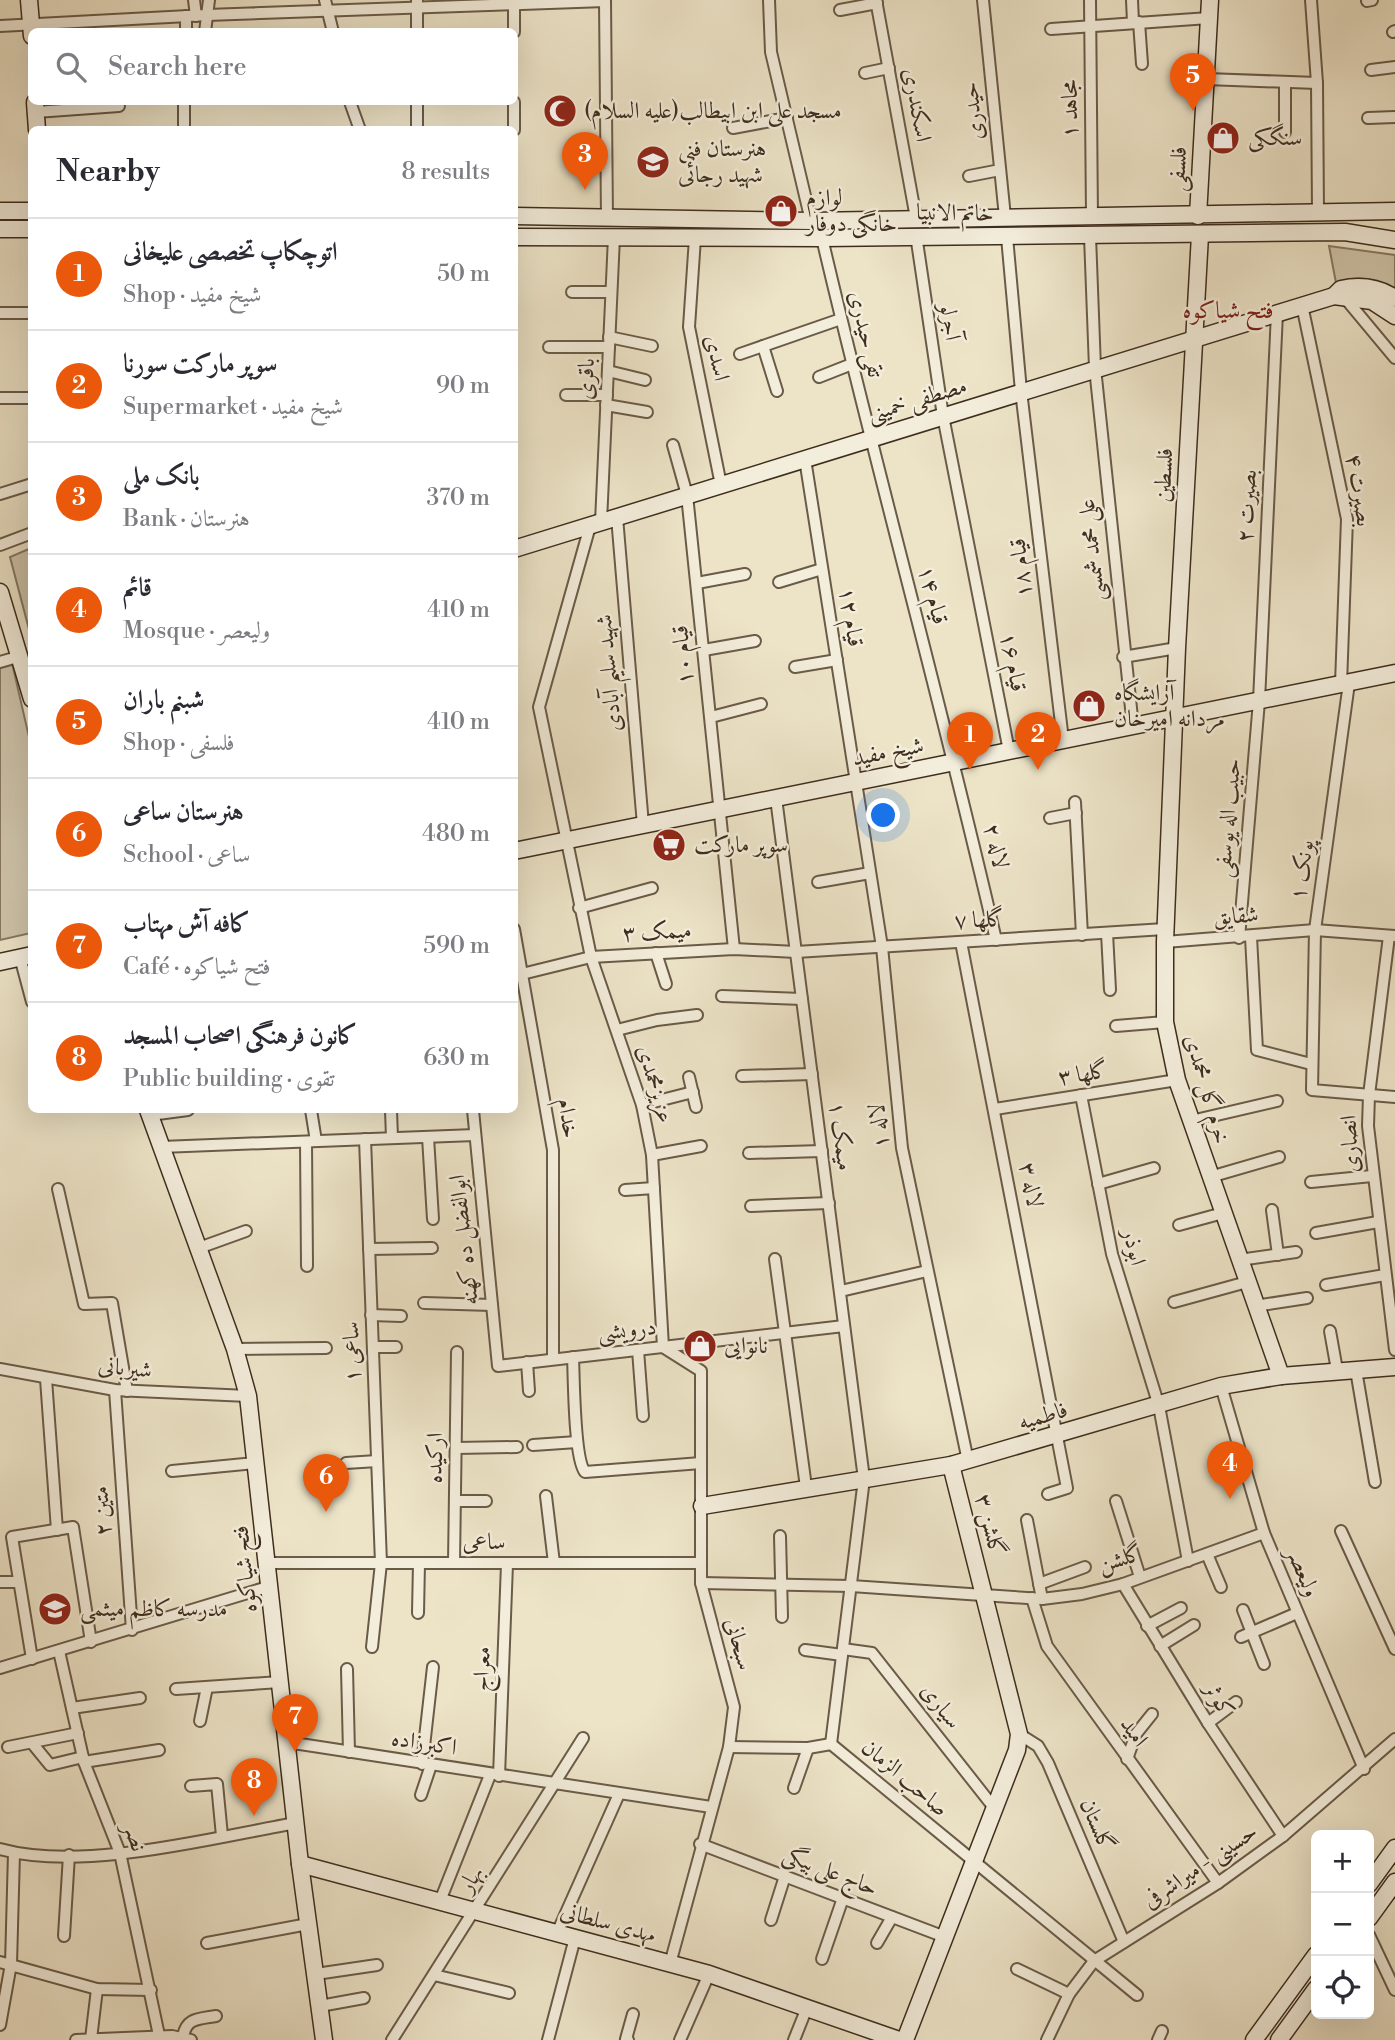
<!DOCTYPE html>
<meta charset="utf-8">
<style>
:root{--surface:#fff;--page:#f7f7f7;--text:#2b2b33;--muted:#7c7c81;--line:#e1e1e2;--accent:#ea580c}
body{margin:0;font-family:"Libre Bodoni",Amiri,serif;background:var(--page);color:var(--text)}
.controls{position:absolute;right:21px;bottom:21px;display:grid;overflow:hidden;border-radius:10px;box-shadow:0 7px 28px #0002}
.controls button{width:63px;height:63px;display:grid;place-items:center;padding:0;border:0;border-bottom:2px solid var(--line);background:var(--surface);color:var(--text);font:35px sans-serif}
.you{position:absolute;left:884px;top:816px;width:24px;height:24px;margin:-18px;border:5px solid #fff;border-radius:50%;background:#1a73e8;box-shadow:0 0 0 10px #1a73e833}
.badge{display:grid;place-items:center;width:46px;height:46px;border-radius:50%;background:var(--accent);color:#fff;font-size:23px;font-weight:700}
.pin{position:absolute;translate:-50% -58px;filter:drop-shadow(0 2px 4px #0008)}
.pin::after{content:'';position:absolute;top:37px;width:24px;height:21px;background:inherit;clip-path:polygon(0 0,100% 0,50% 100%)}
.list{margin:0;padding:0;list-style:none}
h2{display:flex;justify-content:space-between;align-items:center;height:91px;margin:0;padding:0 28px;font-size:30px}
h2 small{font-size:23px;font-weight:400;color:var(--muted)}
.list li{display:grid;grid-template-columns:46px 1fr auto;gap:21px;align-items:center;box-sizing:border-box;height:112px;padding:0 28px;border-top:2px solid var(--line)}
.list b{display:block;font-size:26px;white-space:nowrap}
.list p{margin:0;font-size:23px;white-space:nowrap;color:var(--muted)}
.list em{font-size:23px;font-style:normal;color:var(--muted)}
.icon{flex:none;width:38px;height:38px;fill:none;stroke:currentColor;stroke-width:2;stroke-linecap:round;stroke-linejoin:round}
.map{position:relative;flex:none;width:1395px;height:2040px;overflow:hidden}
.search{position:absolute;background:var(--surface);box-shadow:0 7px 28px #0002;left:28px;top:28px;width:490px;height:77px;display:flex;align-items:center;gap:18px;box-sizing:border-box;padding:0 24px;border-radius:10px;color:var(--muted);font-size:26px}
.panel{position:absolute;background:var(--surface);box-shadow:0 7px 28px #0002;left:28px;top:126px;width:490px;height:987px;border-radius:10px}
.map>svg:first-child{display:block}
.green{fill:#cfc5ab;stroke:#867964;stroke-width:2}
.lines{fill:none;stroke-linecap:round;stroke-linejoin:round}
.street-casing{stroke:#6a5b48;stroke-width:14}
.secondary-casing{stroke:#3e2d1d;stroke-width:19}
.street{stroke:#f3eddb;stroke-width:10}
.secondary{stroke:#f3eddb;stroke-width:16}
.labels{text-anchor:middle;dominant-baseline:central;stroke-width:5;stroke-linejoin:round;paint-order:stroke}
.street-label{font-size:23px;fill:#3e2d1d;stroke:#f3eddb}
.poi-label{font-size:23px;fill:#3e2d1d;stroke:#f3eddb;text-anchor:start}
.neighbourhood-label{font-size:24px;fill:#7a1f14;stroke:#f3eddb}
</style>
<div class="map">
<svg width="1395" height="2040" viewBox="0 0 1395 2040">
<rect width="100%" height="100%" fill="#ede4c8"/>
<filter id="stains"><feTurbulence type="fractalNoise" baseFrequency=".00286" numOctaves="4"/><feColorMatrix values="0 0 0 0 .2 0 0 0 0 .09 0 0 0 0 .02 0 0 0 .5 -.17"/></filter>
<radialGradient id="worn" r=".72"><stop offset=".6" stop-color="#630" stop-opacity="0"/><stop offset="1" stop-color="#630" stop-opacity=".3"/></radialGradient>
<g class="green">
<path d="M1329,246L1395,255V291C1376,278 1358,275 1336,283Z"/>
<path d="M31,548V637L10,557Z"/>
<path d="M12,663L32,750L31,933L0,940V666Z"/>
</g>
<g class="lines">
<defs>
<g id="street">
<path d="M194,0L196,16"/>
<path d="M325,0L333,32"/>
<path d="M417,0V32"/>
<path d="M514,0V32"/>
<path d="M605,0L607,219"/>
<path d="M769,0L771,52L811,221"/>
<path d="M876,0L916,218"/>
<path d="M983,0L1005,217"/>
<path d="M1090,0L1092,217"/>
<path d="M1132,0L1133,22"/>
<path d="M1311,0L1317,83L1318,212"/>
<path d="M1367,1L1372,0"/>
<path d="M840,10L877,3"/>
<path d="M1139,22L1142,64"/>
<path d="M0,26L207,15L605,1"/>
<path d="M1051,29L1209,18"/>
<path d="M186,32V16"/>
<path d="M205,32L209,0"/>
<path d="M1393,32L1395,31"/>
<path d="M1371,70L1395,67"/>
<path d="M865,73L889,68"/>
<path d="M1206,79L1317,83"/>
<path d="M350,102L360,130"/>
<path d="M417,102V130"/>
<path d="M514,102V130"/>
<path d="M36,112L119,106"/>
<path d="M1368,118L1395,117"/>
<path d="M733,128L787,118"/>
<path d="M184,130V102"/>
<path d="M1285,132V82"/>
<path d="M969,176L1000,170"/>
<path d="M916,235L943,416L1009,751"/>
<path d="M1090,236L1095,368L1133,727"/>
<path d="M1007,237L1021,391L1063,740"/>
<path d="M695,238L689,327L721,485"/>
<path d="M822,238C877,473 942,705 996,940"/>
<path d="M572,292H611"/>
<path d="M1345,298L1395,358"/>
<path d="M1302,305L1347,519L1341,684"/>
<path d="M0,313H32"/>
<path d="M609,337L652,346"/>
<path d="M763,346L777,391"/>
<path d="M549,347H609"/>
<path d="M740,354L841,319"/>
<path d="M608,371L645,380"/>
<path d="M819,377L852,364"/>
<path d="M566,395H607"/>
<path d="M0,398H32"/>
<path d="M606,405L647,412"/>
<path d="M673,445L687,495L734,949"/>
<path d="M805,459L882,947L902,1148L968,1461"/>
<path d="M0,494L32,484"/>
<path d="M617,517L643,825"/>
<path d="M601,522L614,237"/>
<path d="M590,526L539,707L591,957L642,1105L652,1155L663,1347L701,1371V1583L734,1707L729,1747L670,1964"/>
<path d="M0,545L32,533"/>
<path d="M779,582L822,569"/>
<path d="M697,583L745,574"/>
<path d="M704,650L755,641"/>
<path d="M1123,657L1177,648"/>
<path d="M0,662L21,656"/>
<path d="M795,667L837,660"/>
<path d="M1349,683L1315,930L1312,1090L1395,1097"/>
<path d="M711,717L761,704"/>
<path d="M776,798L864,1479L831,1744"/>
<path d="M1075,802L1082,935"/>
<path d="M1050,818L1076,813"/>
<path d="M818,882L870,873"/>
<path d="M579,908L652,888"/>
<path d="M514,929L553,1150V1359"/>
<path d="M1107,933L1110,990"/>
<path d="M1389,936L1369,1095L1368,1126L1395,1350"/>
<path d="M1251,937L1257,1050L1311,1064"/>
<path d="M1239,938L1259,701L1277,313"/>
<path d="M961,942L1067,1488L1048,1494"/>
<path d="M1165,942L1315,930L1395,936"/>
<path d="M656,953L666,984"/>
<path d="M20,957L32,1002"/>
<path d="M522,974L591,957L734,949L796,952L1165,929"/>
<path d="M722,996L802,999"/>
<path d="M1116,1026L1165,1022"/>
<path d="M617,1030L657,1020L697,1015"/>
<path d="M742,1076L812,1074"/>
<path d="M689,1077L696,1107"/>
<path d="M1081,1095L1112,1254L1159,1406L1188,1561"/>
<path d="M642,1105L693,1092"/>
<path d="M995,1109L1177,1080"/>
<path d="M311,1110L316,1141"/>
<path d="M391,1110L392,1138"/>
<path d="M473,1110L498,1366L844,1326"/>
<path d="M150,1115L188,1110"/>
<path d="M1191,1121L1277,1101"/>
<path d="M428,1137L433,1219"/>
<path d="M365,1139L381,1563L372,1647"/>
<path d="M306,1142L307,1266"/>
<path d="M161,1147L475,1135"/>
<path d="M749,1153L822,1151"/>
<path d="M652,1155L701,1146"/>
<path d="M1210,1177L1279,1157"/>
<path d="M1311,1182L1372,1176"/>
<path d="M1098,1184L1154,1168"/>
<path d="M58,1189L84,1304L112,1303L127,1391"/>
<path d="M625,1190L654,1188"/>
<path d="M751,1206L829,1203"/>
<path d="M1272,1210L1278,1255"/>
<path d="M1179,1225L1223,1213"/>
<path d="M1316,1233L1378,1222"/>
<path d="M196,1249L246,1231"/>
<path d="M369,1249L432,1248"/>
<path d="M775,1259L806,1487"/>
<path d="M1239,1260L1296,1252"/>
<path d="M1326,1285L1385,1275"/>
<path d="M845,1290L927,1271"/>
<path d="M1174,1302L1247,1282"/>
<path d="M424,1303L492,1305"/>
<path d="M1255,1306L1307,1298"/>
<path d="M371,1315L401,1316"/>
<path d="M1330,1331L1337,1370"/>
<path d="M373,1347H396"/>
<path d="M235,1349L326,1348"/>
<path d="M638,1350L643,1416"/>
<path d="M573,1357C574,1378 574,1459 585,1472L701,1463"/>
<path d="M527,1362L529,1391"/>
<path d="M0,1369L115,1390L248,1396"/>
<path d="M1356,1370L1375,1482"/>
<path d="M46,1379L57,1530"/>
<path d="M1221,1386L1264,1533L1364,1769"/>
<path d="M115,1390L132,1630"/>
<path d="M533,1445L577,1442"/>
<path d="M456,1448L517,1447"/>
<path d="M346,1463L377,1461"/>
<path d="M172,1471L255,1463"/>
<path d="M546,1496L554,1563"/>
<path d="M455,1501H486"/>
<path d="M1116,1501L1140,1577"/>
<path d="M1027,1520L1042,1599"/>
<path d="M1341,1531L1395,1649"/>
<path d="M780,1536L782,1617"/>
<path d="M1207,1554L1221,1587"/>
<path d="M269,1563H700"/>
<path d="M454,1563L457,1352"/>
<path d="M0,1582H19"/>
<path d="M701,1583L851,1586L1042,1599L1082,1594L1123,1584L1264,1533"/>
<path d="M1039,1584L1085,1567"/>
<path d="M1123,1584L1208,1723L1283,1836"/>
<path d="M1032,1598L1047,1646L1218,1883"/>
<path d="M1243,1610L1264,1664"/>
<path d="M418,1613L419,1563"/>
<path d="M1147,1626L1181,1608"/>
<path d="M1241,1637L1297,1613"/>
<path d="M1160,1646L1194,1625"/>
<path d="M843,1649L872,1653L995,1809"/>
<path d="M805,1650L842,1655"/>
<path d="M59,1651L84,1762L120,1853L160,2040"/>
<path d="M32,1659L12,1537L73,1527L91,1642"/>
<path d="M0,1668L271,1586"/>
<path d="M347,1669L349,1752"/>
<path d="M176,1689L280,1682"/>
<path d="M72,1708L140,1698"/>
<path d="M200,1721L207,1687"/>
<path d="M1208,1723L1236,1702"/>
<path d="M1019,1734L1038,1746L1048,1763L1124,1942"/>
<path d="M287,1742L711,1807"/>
<path d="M32,1743L50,1765L83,1757"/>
<path d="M831,1744L1137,1995"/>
<path d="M8,1747L78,1733"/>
<path d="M729,1747L808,1748L831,1744"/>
<path d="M1127,1759L1136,1734L1152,1714"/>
<path d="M84,1762L159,1750"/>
<path d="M422,1764L433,1667"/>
<path d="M499,1776L507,1564"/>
<path d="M191,1786L217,1784L222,1836"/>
<path d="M794,1788L808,1748"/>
<path d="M421,1795L431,1765"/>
<path d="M700,1844L945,1937"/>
<path d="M0,1849C83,1872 211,1838 296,1823"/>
<path d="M440,1901L490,1775"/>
<path d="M771,1920L785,1876"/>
<path d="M557,1933L619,1794"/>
<path d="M1369,1935L1395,1990"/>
<path d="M64,1936L69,1855"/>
<path d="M207,1943L308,1924"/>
<path d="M877,1943L892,1917"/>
<path d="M822,1959L843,1898"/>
<path d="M0,1962L97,1989L151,1990"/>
<path d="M1017,1969L1069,1994"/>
<path d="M316,1974L377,1965"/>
<path d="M434,1975L509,1993"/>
<path d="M320,2006L364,1998"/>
<path d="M0,2025L11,1964L14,1853"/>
<path d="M183,2037C186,2018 198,2019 216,2016"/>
<path d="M91,2039L97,1989"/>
<path d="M76,2040L172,2036L191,2040"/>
<path d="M392,2040L583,1738"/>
<path d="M548,2040L575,1938"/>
<path d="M628,2040L626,2039L633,2014"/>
<path d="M680,2040L709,1974"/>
<path d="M794,2040L806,2010"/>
<path d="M1047,2040L1069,1994L1094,1961L1218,1883L1283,1836L1395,1739"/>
<path d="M1158,2040L1162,2031"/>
</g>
<g id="secondary">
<path d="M29,0L32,36"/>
<path d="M35,102L37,130"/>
<path d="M0,211H32"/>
<path d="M514,216L811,221L1395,211"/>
<path d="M1198,216L1210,0"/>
<path d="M0,229H32"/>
<path d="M1200,235L1177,648L1165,942V1022L1177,1080L1281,1376"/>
<path d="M514,237L822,238L1345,232L1395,240"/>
<path d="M1334,296L1341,289C1360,285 1378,287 1395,298"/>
<path d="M514,549L1334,296L1372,301L1395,316"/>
<path d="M0,592L32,699"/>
<path d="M514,851L1395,673"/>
<path d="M0,962L32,955"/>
<path d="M148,1110L235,1349L248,1396L300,1864L324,2040"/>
<path d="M702,1506L951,1465L1221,1386L1281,1376L1395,1367"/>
<path d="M300,1864L709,1974L899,2040"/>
<path d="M1369,1884L1395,1848"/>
<path d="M1369,1918L1395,1882"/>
<path d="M905,2040L1017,1750L1019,1734L951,1465"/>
<path d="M1254,2040L1316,1955"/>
<path d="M1279,2040L1316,1989"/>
</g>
</defs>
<use href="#street" class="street-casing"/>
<use href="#secondary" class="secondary-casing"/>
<use href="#street" class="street"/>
<use href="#secondary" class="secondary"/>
</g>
<defs>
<symbol id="mosque-disc" viewBox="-11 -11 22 22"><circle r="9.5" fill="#8f2418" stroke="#f3eddb"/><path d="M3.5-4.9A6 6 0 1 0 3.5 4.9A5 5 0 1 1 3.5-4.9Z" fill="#fff"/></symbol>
<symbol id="shop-disc" viewBox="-11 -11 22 22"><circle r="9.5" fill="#8f2418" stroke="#f3eddb"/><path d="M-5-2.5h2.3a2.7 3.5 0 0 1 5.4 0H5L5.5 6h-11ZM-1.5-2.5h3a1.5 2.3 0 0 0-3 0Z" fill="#fff"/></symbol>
<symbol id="school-disc" viewBox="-11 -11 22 22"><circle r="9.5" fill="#8f2418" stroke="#f3eddb"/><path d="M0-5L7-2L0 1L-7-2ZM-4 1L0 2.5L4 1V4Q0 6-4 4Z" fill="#fff"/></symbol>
<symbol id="supermarket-disc" viewBox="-11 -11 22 22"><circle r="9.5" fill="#8f2418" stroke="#f3eddb"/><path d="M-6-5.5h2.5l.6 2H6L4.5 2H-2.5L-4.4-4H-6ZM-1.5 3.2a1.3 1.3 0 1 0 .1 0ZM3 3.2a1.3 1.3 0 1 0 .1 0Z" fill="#fff"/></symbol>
</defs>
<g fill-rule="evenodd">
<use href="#mosque-disc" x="541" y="92" width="38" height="38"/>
<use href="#shop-disc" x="1204" y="119" width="38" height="38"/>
<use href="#school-disc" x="634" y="143" width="38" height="38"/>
<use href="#shop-disc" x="762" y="192" width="38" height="38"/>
<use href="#shop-disc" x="1070" y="687" width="38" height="38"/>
<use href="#supermarket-disc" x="650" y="826" width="38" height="38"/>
<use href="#shop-disc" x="681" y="1327" width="38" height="38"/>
<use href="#school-disc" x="36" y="1590" width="38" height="38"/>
</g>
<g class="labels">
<g class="street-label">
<text transform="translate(917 105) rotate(80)">اسکندری</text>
<text transform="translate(1070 109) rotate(-90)">مجاهد ۱</text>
<text transform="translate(973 111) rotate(-96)">حیدری</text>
<text transform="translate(1178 169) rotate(-87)">فلسفی</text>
<text transform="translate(955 213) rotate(1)">خاتم الانبیا</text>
<text transform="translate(950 322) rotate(81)">آجرلو</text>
<text transform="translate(866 334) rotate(77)">تقی حیدری</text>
<text transform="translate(717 358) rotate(78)">اسدی</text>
<text transform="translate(586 379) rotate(-87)">باقری</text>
<text transform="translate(917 400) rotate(-17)">مصطفی خمینی</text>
<text transform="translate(1164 475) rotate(-87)">فلسطین</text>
<text transform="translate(1359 490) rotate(81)">بصیرت ۴</text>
<text transform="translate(1247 506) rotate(-87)">بصیرت ۲</text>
<text transform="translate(1092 550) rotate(-96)">علی محمد شمسی</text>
<text transform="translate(1021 568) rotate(-97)">قیام ۱۸</text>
<text transform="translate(933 595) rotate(75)">قیام ۱۴</text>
<text transform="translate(851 617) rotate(81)">قیام ۱۲</text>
<text transform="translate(683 655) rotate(-96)">قیام ۱۰</text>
<text transform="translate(1013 662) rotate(79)">قیام ۱۶</text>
<text transform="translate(609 673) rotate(-95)">شهید سلیم آبادی</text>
<text transform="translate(888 752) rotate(-11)">شیخ مفید</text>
<text transform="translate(1228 818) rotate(-85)">حبیب اله یوسفی</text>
<text transform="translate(996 846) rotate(77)">لاله ۲</text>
<text transform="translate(1302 870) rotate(-82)">پونک ۱</text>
<text transform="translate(1236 916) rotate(-4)">شقایق</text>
<text transform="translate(979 920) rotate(-3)">گلها ۷</text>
<text transform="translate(657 932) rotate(-3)">میمک ۳</text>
<text transform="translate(1083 1074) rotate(-9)">گلها ۳</text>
<text transform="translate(655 1084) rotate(74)">عزیزمحمدی</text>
<text transform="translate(1207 1089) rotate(74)">خرم گل محمدی</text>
<text transform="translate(568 1118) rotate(81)">خدام</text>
<text transform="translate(879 1126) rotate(-97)">لاله ۱</text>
<text transform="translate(841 1136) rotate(83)">میمک ۱</text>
<text transform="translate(1350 1144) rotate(-93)">انصاری</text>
<text transform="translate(1031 1185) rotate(79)">لاله ۳</text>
<text transform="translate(464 1240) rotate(-96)">ابوالفضل ده کهنه</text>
<text transform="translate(1134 1247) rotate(76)">ابوذر</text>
<text transform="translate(627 1330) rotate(-6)">درویشی</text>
<text transform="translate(352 1352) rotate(-92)">ساعی ۱</text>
<text transform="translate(125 1368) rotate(6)">شیربانی</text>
<text transform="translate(1043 1416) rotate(-16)">فاطمیه</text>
<text transform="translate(435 1458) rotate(-89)">ارکیده</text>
<text transform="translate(102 1511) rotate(-94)">متین ۲</text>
<text transform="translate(990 1525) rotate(76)">گلشن ۳</text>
<text x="484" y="1542">ساعی</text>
<text transform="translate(1120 1559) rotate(-17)">گلشن</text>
<text transform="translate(245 1569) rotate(-96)">فتح شیاکوه</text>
<text transform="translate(1303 1572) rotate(67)">ولیعصر</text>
<text transform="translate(739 1644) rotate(75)">سبحانی</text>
<text transform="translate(482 1669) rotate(-88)">معراج</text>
<text transform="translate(1219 1700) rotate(58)">کوثر</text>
<text transform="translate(941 1706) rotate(52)">سیاری</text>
<text transform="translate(1134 1732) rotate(55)">امید</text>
<text transform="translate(424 1743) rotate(9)">اکبرزاده</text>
<text transform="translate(905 1778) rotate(40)">صاحب الزمان</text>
<text transform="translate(1097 1825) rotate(67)">گلستان</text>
<text transform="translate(135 1837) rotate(71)">نصر</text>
<text transform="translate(1200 1866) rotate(-34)">حسینی - میراشرفی</text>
<text transform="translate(830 1871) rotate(21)">حاج علی بیگی</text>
<text transform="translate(471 1879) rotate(-58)">بهار</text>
<text transform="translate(608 1923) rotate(15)">مهدی سلطانی</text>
</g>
<g class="poi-label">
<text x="584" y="111">مسجد علی ابن ابیطالب(علیه السلام)</text>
<text x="1248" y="138">سنگکی</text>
<text x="678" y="149">هنرستان فنی<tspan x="678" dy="26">شهید رجائی</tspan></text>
<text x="806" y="198">لوازم<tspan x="806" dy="26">خانگی دوفار</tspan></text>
<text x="1114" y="693">آرایشگاه<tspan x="1114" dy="26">مردانه امیرخان</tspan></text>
<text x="694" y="845">سوپر مارکت</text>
<text x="724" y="1346">نانوایی</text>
<text x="80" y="1609">مدرسه كاظم ميثمى</text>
</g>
<g class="neighbourhood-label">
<text x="1228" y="311">فتح شیاکوه</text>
</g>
</g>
<rect width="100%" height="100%" filter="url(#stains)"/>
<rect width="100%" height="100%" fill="url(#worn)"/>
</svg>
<div class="controls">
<button>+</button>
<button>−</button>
<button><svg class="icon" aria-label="locate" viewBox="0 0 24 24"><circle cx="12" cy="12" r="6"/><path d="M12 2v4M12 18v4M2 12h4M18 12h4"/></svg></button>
</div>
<div class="you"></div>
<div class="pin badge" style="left:970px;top:770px">1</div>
<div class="pin badge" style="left:1038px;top:770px">2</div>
<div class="pin badge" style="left:585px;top:190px">3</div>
<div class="pin badge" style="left:1230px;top:1499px">4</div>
<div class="pin badge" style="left:1193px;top:111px">5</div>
<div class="pin badge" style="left:326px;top:1512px">6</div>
<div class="pin badge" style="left:295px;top:1752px">7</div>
<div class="pin badge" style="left:254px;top:1816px">8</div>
<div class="search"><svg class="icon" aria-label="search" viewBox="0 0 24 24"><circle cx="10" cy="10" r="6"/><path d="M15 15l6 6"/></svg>Search here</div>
<section class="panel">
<h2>Nearby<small>8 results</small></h2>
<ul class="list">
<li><span class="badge">1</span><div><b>اتوچکاپ تخصصی علیخانی</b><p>Shop · شیخ مفید</p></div><em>50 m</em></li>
<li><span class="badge">2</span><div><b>سوپر مارکت سورنا</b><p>Supermarket · شیخ مفید</p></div><em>90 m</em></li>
<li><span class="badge">3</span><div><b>بانک ملی</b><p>Bank · هنرستان</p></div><em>370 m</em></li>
<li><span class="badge">4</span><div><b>قائم</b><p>Mosque · ولیعصر</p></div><em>410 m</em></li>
<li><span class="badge">5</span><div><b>شبنم باران</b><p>Shop · فلسفی</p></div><em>410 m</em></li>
<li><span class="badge">6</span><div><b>هنرستان ساعی</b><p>School · ساعی</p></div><em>480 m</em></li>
<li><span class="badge">7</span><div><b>کافه آش مهتاب</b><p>Café · فتح شیاکوه</p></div><em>590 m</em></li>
<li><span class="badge">8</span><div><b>کانون فرهنگی اصحاب المسجد</b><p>Public building · تقوی</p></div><em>630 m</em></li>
</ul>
</section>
</div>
